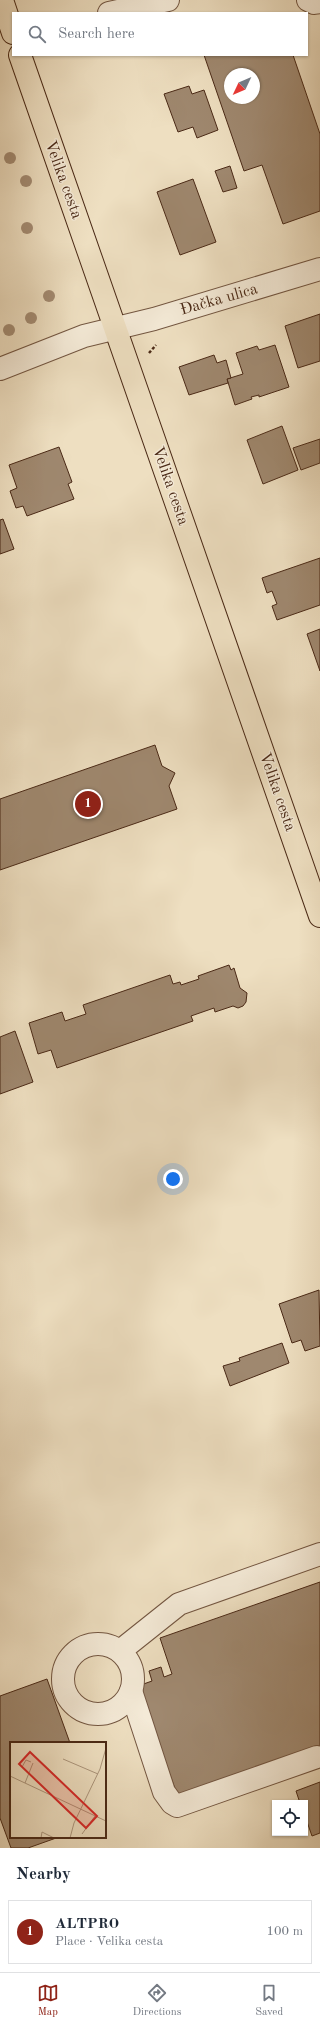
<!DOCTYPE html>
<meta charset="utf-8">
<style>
:root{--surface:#fff;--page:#f2f2f3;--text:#1f2937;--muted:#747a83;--line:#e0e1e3;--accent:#8f2418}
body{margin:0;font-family:"Old Standard TT",serif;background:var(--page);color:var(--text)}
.controls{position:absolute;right:12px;bottom:12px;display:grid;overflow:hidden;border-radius:0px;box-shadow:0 1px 3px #0004}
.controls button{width:36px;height:36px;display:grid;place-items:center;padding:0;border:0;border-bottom:1px solid var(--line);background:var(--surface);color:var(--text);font:20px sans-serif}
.compass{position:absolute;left:224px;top:68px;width:36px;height:36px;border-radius:50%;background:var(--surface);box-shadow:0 1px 3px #0004;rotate:226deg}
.you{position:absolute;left:173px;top:1179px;width:14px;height:14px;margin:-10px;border:3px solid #fff;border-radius:50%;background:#1a73e8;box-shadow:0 0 0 6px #1a73e833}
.badge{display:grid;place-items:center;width:26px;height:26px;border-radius:50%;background:var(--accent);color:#fff;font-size:13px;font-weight:700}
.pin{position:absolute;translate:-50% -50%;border:2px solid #fff;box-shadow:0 1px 4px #0006}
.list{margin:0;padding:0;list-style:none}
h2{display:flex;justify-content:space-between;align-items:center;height:52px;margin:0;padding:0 16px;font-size:17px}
h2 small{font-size:13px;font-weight:400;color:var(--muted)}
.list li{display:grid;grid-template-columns:26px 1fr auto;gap:12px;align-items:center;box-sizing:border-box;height:64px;margin:0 8px 8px;padding:0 8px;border:1px solid var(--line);border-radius:0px}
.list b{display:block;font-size:15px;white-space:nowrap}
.list p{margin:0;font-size:13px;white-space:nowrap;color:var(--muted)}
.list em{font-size:13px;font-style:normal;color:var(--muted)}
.icon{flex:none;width:22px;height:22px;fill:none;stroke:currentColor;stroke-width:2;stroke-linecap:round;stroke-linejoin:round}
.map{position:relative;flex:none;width:320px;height:1848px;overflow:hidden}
.search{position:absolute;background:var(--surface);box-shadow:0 1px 3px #0004;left:12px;right:12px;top:12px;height:44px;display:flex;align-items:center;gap:10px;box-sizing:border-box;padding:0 14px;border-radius:0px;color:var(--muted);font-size:15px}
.sheet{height:124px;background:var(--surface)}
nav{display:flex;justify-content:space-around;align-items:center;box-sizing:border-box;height:56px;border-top:1px solid var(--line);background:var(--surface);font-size:11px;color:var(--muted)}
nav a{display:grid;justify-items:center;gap:2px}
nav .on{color:var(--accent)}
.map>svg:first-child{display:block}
.building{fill:#9f886f;stroke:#4a2916;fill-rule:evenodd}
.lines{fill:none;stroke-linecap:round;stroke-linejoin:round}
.minor-casing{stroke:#735641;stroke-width:24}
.major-casing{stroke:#4a2916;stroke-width:24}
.path{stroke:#4a2916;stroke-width:2.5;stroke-dasharray:3 2;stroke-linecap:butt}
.minor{stroke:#f4ead7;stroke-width:22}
.major{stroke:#eedfc1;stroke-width:22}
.tree{fill:#a38b72}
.labels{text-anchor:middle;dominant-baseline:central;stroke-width:3;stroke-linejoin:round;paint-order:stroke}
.street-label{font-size:16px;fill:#4a2916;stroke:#f4ead7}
.inset-road{fill:none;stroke:#ac967d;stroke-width:1}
.view{fill:#d62828;fill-opacity:0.15;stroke:#d62828;stroke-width:2}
.inset-edge{fill:none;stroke:#4a2916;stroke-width:2}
</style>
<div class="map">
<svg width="320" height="1848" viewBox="0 0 320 1848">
<rect width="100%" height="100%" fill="#eedfc1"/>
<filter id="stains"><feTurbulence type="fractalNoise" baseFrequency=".005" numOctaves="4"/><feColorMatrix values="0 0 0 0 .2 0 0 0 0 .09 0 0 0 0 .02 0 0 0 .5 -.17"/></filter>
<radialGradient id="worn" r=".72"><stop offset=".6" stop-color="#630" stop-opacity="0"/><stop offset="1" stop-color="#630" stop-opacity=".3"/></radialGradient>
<g class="building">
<path d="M204,55H293L320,134V211L283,224L262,165L244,171ZM230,74H254V98H230Z"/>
<path d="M189,86L192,94L204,90L218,130L197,138L193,127L178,132L164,94Z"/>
<path d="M230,166L237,188L223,192L215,171Z"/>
<path d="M193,179L216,242L180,255L157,192Z"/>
<path d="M320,314V361L298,368L285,326Z"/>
<path d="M275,345L289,387L259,397V395L251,397L252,399L235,405L227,379L243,374L236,353L257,346L259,350Z"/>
<path d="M214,355L217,363L226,360L231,378L227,379L228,383L189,395L179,367Z"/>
<path d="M282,426L298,470L263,484L247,440Z"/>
<path d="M320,439V463L301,470L293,448Z"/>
<path d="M59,447L72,482L68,484L74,499L27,516L23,506L16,508L10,491L17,488L9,465Z"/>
<path d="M3,519L14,549L0,554V520Z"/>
<path d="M320,558V605L277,620L272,606L277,604L272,591L267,593L262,578Z"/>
<path d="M320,629V671L307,634Z"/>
<path d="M155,745L162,766L175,773L169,786L177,809L0,870V799Z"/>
<path d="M229,965L231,970L234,968L240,988L247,993L246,1002L243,1006L238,1008L233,1006L215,1012L214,1008L191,1016L193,1021L57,1068L51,1050L38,1054L29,1023L62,1012L65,1021L86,1014L83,1005L170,975L173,984L180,982L181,985L199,979L198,976Z"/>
<path d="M15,1031L33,1082L0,1094V1037Z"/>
<path d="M319,1290L320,1346L305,1351L301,1340L292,1343L279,1304Z"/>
<path d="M282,1343L289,1363L230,1386L223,1366L240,1361L239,1358Z"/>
<path d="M320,1582V1747L178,1797L138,1686L152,1681L149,1671L161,1667L164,1677L172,1674L160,1638Z"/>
<path d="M47,1679L70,1743H11V1837H59L28,1848H11L0,1818V1696Z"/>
<path d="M320,1782V1833L312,1836L305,1816V1803H300L296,1791Z"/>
</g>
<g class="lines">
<defs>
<g id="minor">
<path d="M308,0L314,3L320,2"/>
<path d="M109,13L168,0"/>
<path d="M0,369L84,336L154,319L320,269"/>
<circle cx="98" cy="1679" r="35"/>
<path d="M120,1651L179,1604L320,1554"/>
<path d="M131,1691L164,1792L172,1803L177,1806L317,1757"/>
</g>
<g id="major">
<path d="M2,0L13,33"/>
<path d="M20,55L320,916"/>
</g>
</defs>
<use href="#minor" class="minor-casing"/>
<use href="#major" class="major-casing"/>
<path class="path" d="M149,353L156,345"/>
<use href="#minor" class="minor"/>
<use href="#major" class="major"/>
</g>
<g class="tree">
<circle cx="10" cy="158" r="6"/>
<circle cx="26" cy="181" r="6"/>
<circle cx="27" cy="228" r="6"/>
<circle cx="49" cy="296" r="6"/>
<circle cx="31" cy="318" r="6"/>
<circle cx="9" cy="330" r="6"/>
</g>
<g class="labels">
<g class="street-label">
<text transform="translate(63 180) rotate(70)">Velika cesta</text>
<text transform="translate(219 300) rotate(-16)">Đačka ulica</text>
<text transform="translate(170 486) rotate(71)">Velika cesta</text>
<text transform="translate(277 792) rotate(71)">Velika cesta</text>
</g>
</g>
<g transform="translate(10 1742)">
<rect width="96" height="96" fill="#eedfc1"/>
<path class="inset-road" d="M53,17L88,32M12,25L16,18L21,20M0,34L96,79M15,41L23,21M72,92L85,74M31,96L32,90L44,96M60,96L64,81L90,27L96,6"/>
<path class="view" d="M20,10L87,74L76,86L9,22Z"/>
<rect width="96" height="96" class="inset-edge"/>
</g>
<rect width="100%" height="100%" filter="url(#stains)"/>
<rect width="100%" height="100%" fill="url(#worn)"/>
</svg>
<div class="controls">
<button><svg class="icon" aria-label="locate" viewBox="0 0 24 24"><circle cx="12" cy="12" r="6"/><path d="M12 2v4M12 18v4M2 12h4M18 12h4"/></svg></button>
</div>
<svg class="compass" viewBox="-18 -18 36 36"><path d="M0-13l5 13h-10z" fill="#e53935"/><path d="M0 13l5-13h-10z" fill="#747a83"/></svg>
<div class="you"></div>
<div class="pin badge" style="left:88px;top:804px">1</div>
<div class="search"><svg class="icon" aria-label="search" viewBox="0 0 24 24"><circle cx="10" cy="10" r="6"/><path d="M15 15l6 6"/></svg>Search here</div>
</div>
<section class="sheet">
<h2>Nearby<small></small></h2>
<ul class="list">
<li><span class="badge">1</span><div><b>ALTPRO</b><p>Place · Velika cesta</p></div><em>100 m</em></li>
</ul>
</section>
<nav>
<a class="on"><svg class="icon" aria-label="map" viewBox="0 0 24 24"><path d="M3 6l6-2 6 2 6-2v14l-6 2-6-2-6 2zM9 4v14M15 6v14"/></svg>Map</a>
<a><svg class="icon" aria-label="directions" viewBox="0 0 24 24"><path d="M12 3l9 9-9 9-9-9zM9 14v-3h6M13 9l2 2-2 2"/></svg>Directions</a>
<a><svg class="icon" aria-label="saved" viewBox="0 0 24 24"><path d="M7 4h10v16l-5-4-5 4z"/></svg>Saved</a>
</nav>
